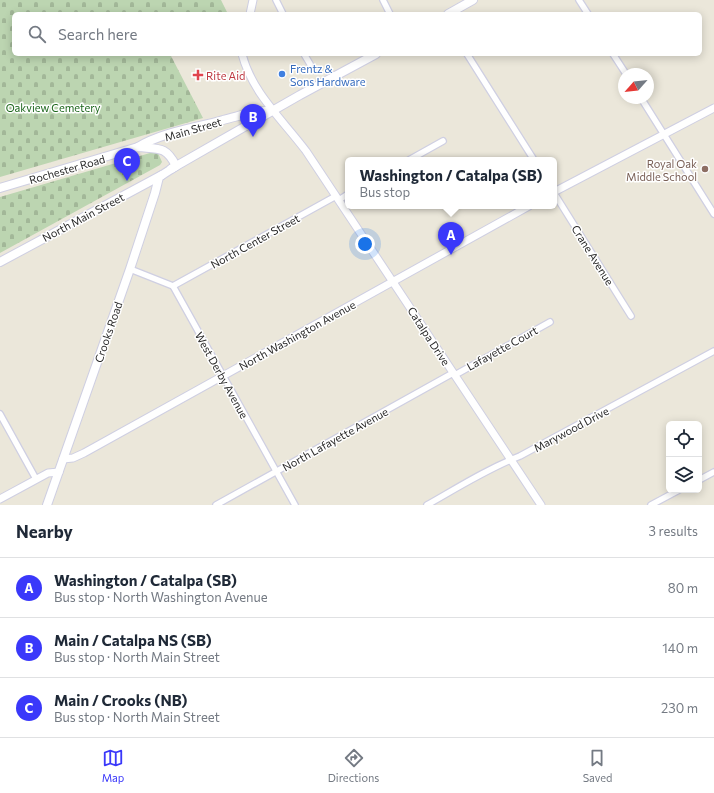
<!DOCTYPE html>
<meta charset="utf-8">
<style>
:root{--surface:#fff;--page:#f2f2f3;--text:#1f2937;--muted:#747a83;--line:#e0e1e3;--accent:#3a38fa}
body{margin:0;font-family:Commissioner,sans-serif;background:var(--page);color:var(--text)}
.controls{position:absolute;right:12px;bottom:12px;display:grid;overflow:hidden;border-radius:6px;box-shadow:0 2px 10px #0003}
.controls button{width:36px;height:36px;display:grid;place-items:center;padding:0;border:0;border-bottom:1px solid var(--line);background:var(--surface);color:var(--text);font:20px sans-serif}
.compass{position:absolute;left:618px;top:68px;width:36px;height:36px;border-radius:50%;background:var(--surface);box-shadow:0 2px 10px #0003;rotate:243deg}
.you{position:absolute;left:365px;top:244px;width:14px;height:14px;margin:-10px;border:3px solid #fff;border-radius:50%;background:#1a73e8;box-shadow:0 0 0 6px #1a73e833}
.badge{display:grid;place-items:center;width:26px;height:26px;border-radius:50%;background:var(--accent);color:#fff;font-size:13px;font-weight:700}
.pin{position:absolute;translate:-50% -33px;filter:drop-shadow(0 1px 2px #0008)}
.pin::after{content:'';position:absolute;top:21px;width:14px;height:12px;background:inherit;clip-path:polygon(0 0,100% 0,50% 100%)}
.popup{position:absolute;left:345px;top:157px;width:212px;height:52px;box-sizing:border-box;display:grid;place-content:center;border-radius:6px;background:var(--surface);filter:drop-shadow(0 1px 3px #0005);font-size:13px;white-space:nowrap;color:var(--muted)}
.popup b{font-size:15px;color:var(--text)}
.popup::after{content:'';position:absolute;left:50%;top:100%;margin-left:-8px;border:8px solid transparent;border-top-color:var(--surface)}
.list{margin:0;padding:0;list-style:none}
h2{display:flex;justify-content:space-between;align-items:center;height:52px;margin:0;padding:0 16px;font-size:17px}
h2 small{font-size:13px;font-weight:400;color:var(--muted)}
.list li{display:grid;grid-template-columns:26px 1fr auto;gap:12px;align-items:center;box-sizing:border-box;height:60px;padding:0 16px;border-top:1px solid var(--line)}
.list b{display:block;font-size:15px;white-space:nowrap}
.list p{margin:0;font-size:13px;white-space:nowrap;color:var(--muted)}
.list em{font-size:13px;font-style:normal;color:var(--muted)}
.icon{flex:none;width:22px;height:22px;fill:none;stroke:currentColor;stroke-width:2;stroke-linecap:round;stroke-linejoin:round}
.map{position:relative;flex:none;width:714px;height:505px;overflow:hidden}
.search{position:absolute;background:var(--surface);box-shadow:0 2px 10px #0003;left:12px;right:12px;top:12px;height:44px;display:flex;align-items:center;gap:10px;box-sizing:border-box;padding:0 14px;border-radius:6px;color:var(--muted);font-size:15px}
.sheet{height:232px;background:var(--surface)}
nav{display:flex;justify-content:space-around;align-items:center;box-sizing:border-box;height:56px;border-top:1px solid var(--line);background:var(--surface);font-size:11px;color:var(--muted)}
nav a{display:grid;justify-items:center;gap:2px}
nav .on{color:var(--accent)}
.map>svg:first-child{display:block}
.cemetery{fill:url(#cemetery-stones)}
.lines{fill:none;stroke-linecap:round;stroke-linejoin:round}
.minor-casing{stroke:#cfcfe2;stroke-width:8}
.tertiary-casing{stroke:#cfcfe2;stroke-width:9}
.secondary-casing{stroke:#cfcfe2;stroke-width:10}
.minor{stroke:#fff;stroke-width:5.5}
.tertiary{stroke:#fff;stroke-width:7}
.secondary{stroke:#fff;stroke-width:8}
.shop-dot{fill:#3f7fe0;stroke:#fff;stroke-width:1.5}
.health-dot{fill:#e0444e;stroke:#fff;stroke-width:1.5}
.education-dot{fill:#8d6e63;stroke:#fff;stroke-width:1.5}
.labels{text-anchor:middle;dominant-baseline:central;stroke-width:3;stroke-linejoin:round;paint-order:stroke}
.shop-label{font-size:11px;fill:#366cbe;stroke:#fff;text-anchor:start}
.health-label{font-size:11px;fill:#be3a42;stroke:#fff;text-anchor:start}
.park-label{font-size:11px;fill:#1a6519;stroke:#fff}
.street-label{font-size:11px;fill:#292929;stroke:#fff}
.education-label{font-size:11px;fill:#785e54;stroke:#fff;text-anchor:end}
</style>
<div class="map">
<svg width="714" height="505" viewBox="0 0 714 505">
<defs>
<pattern id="cemetery-stones" width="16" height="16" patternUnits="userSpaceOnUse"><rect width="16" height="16" fill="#bcd5b1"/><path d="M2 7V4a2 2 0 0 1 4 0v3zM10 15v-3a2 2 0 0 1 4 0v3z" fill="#a2b798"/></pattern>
</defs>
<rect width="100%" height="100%" fill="#ebe7da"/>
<g class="cemetery">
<path d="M0,0H221L228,14H14V54H170L203,118L0,177Z"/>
<path d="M150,153H158L162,162L160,165L0,253V197Z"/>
</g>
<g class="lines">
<defs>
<g id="minor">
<path d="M276,0L283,14"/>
<path d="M383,0L390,14"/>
<path d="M579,0L588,14"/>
<path d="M304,54L310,64"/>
<path d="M467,54L534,160"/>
<path d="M613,54L626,74"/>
<path d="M641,98L714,214"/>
<path d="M409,160L443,141"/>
<path d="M554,193L631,316"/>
<path d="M339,200L348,194"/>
<path d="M130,269L173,286L295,505"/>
<path d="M173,286L336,196"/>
<path d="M455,375L550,322"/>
<path d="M0,414L36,479"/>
<path d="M699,480L714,472"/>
<path d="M216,505L453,373"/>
<path d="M427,505C457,488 487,469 520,456L714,351"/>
<path d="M651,505L679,490"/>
</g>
<g id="tertiary">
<path d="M250,14L253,0"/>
<path d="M242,54C252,93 282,119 306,151L541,505"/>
<path d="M554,192L714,108"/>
<path d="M63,459L73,458L84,453L529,206"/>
<path d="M0,499L48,473L59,472"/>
</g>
<g id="secondary">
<path d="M448,14L473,0"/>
<path d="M138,147C163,132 195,128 223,120C240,116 254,110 271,111"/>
<path d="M171,169L300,95L376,54"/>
<path d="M0,188L138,147C159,149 166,146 176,166L171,169"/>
<path d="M0,262L162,175"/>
<path d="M47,505L130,269L155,193L159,177L176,166"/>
</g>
</defs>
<use href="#minor" class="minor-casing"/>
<use href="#tertiary" class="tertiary-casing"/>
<use href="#secondary" class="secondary-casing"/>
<use href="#minor" class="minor"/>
<use href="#tertiary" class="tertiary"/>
<use href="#secondary" class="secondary"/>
</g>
<circle class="shop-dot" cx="282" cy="74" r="4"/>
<path class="health-dot" d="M196 69h4v4h4v4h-4v4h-4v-4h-4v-4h4z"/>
<circle class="education-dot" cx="705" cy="169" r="4"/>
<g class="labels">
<g class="shop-label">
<text x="290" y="68">Frentz &amp;<tspan x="290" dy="13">Sons Hardware</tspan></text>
</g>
<g class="health-label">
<text x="206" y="75">Rite Aid</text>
</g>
<g class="park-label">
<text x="53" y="107">Oakview Cemetery</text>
</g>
<g class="street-label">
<text transform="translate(193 129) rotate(-16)">Main Street</text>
<text transform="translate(67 169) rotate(-16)">Rochester Road</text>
<text transform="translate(83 217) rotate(-28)">North Main Street</text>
<text transform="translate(255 241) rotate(-29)">North Center Street</text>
<text transform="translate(593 255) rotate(58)">Crane Avenue</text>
<text transform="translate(108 332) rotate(-71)">Crooks Road</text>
<text transform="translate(297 335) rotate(-29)">North Washington Avenue</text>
<text transform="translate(429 336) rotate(57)">Catalpa Drive</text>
<text transform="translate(502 348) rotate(-29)">Lafayette Court</text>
<text transform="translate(222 375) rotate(61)">West Derby Avenue</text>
<text transform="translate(571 429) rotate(-28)">Marywood Drive</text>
<text transform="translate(335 439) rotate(-29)">North Lafayette Avenue</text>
</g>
<g class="education-label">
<text x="697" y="163">Royal Oak<tspan x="697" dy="13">Middle School</tspan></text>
</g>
</g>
</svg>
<div class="controls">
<button><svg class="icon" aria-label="locate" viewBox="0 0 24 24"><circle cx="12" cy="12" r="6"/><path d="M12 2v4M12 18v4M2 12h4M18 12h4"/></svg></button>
<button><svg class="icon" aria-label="layers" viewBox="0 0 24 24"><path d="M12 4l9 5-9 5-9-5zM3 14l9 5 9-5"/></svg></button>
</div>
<svg class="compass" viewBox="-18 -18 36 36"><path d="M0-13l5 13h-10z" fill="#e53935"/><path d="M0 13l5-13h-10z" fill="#747a83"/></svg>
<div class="you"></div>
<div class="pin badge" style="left:451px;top:255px">A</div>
<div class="popup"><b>Washington / Catalpa (SB)</b>Bus stop</div>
<div class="pin badge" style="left:253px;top:137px">B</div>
<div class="pin badge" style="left:127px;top:181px">C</div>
<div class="search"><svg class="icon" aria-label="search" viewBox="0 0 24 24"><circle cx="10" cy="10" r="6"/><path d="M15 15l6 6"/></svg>Search here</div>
</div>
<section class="sheet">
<h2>Nearby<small>3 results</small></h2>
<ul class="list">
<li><span class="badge">A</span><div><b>Washington / Catalpa (SB)</b><p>Bus stop · North Washington Avenue</p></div><em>80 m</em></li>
<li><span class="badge">B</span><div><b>Main / Catalpa NS (SB)</b><p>Bus stop · North Main Street</p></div><em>140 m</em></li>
<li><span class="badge">C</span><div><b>Main / Crooks (NB)</b><p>Bus stop · North Main Street</p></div><em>230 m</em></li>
</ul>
</section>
<nav>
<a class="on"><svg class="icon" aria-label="map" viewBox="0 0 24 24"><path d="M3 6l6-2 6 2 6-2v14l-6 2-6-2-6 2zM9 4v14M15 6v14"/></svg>Map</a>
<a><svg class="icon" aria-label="directions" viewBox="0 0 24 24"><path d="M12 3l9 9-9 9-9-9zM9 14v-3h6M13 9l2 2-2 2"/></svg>Directions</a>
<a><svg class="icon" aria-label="saved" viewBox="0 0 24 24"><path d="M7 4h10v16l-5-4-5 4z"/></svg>Saved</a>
</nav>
